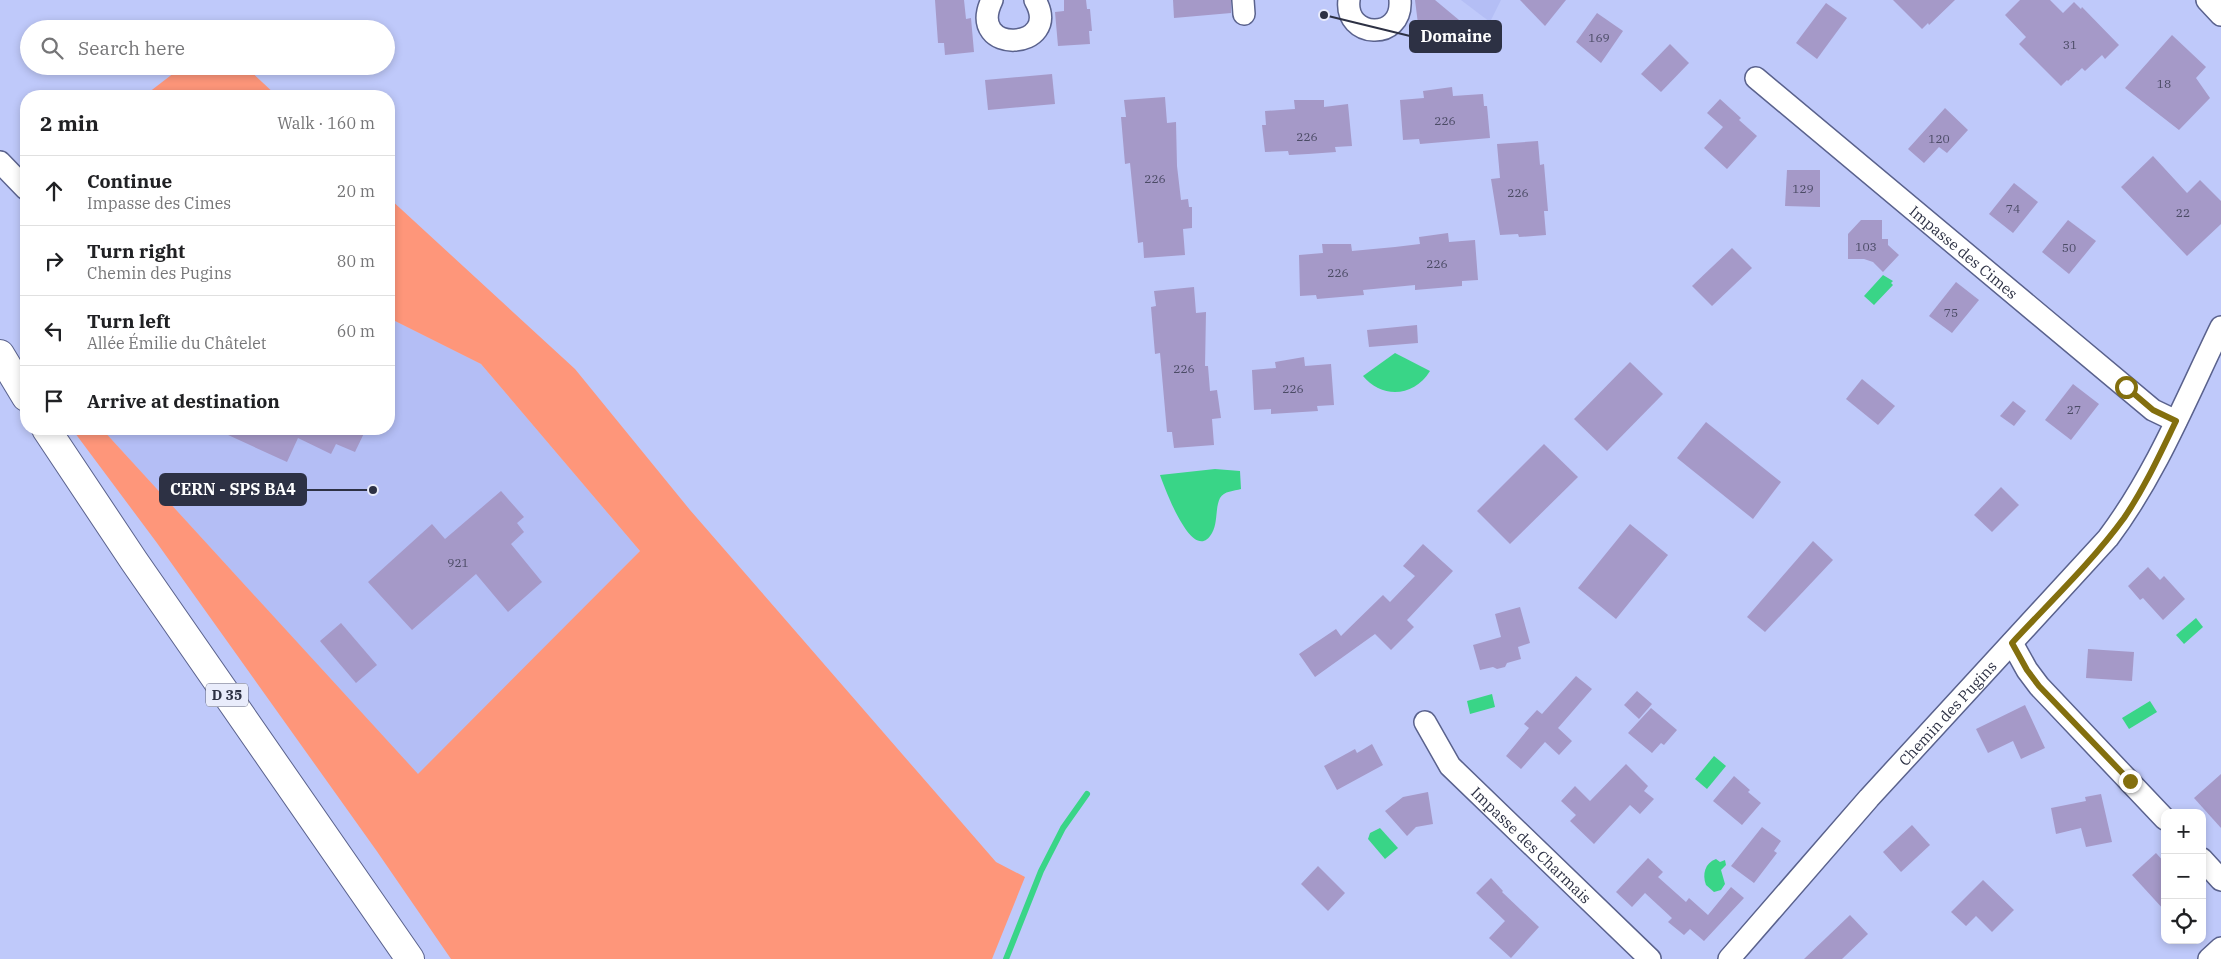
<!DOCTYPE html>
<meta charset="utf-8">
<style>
:root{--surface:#fff;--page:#f2f2f2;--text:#202124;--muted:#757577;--line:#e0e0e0}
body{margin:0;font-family:"IBM Plex Serif",serif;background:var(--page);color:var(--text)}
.controls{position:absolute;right:15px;bottom:15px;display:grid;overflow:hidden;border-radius:10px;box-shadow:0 2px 8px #0003}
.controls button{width:45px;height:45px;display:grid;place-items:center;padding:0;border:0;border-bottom:1px solid var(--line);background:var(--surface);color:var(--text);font:25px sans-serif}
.stop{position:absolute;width:15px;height:15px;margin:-11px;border:4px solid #836f0e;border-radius:50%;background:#fff}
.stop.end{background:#836f0e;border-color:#fff;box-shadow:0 1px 5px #0008}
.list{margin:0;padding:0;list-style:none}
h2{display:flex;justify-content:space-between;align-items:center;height:65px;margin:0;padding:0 20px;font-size:21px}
h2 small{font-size:16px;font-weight:400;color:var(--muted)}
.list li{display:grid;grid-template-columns:32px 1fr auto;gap:15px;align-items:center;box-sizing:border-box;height:70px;padding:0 20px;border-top:1px solid var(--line)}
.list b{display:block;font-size:19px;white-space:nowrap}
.list p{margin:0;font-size:16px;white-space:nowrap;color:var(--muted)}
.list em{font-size:16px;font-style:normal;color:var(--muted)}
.icon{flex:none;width:28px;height:28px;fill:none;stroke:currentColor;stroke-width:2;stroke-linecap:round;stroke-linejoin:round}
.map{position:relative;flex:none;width:2221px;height:959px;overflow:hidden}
.search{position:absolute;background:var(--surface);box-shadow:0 2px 8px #0003;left:20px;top:20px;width:375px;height:55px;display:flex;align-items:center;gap:12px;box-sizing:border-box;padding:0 18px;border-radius:28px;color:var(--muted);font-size:19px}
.panel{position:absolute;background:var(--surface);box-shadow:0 2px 8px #0003;left:20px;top:90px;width:375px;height:345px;border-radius:20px}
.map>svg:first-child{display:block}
.built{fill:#b4bef5}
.green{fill:#fe967a}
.water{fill:#39d587}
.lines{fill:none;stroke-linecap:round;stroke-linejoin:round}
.stream{stroke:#39d587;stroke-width:6}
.building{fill:#a599c8}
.street-casing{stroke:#5a628d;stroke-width:24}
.primary-casing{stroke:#5a628d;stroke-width:30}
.street{stroke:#fff;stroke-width:21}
.primary{stroke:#fff;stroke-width:28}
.route{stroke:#836f0e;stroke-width:6}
.labels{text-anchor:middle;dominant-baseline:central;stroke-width:4;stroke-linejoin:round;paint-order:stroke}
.number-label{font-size:12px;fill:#4b4b65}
.shield{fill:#e9ecfb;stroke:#65697b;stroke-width:1}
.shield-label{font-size:14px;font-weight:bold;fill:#2d3144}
.street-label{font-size:15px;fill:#2d3144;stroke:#e9ecfb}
.leader{fill:none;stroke:#2d3144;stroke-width:2}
.callout-dot{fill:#2d3144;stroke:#e9ecfb;stroke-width:2}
.callout{fill:#2d3144;stroke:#2d3144;stroke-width:2}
.callout-label{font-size:16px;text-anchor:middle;font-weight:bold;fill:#fff}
</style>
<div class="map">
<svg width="2221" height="959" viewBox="0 0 2221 959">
<rect width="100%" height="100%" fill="#bfc9fa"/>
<g class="built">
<path d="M1461,0H1501L1490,22Z"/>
<path d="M389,318L481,364L640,551L418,775L102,429H389Z"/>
</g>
<g class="green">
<path d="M183,66H245L277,96H144Z"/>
<path d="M389,198L575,369L690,510L996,862L1025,877L992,959H451L376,850L157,543L72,429H102L418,774L640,551L481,364L389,318Z"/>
</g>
<g class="water">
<path d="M1883,275L1893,281L1891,283L1893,285L1874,305L1864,296Z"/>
<path d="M1395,353L1430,371C1414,397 1382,399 1363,376Z"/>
<path d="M1215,469L1240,471L1241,489C1234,491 1224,491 1220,498C1215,508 1218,523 1212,533C1193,567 1164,486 1160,475Z"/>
<path d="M2196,618L2203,627L2184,644L2176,635Z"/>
<path d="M1492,694L1495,707L1470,714L1467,701Z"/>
<path d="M2150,701L2157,712L2129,729L2122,718Z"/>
<path d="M1714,756L1726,766L1707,789L1695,779Z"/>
<path d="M1380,828L1398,848L1385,859L1368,839L1370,833Z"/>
<path d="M1716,859L1720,862L1725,860L1726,865L1721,870L1725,884L1721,890L1714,892L1706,885C1702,874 1705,863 1716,859Z"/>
</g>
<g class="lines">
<path class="stream" d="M1006,959L1041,871L1063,828L1087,794"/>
</g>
<g class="building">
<path d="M935,0H964L966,19L971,18L974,52L945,55L944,43H938Z"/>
<path d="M1064,0H1086L1087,9H1090L1092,31H1089L1090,44L1058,46L1055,12L1064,11Z"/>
<path d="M1173,0H1231V13L1174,18Z"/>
<path d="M1415,0H1435L1459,20L1418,24Z"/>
<path d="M1520,0H1566L1545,26Z"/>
<path d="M1893,0H1955L1929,25L1928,23L1922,29Z"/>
<path d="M2020,0H2050L2063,13L2074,2L2081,9L2082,7L2119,45L2105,59L2102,55L2085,71L2082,68L2068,81L2067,80L2061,86L2019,44L2026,37L2005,15Z"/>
<path d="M1826,3L1847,18L1817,59L1796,43Z"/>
<path d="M1597,13L1623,31L1601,63L1576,42Z"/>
<path d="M2172,35L2206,67L2196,78L2210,98L2179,130L2125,88Z"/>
<path d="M1670,44L1689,63L1661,92L1641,74Z"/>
<path d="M1052,74L1055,104L988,110L985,80Z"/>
<path d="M1452,87L1453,96L1483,94L1484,106H1487L1490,138L1420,144L1419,139L1403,140L1400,100L1424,98L1423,91Z"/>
<path d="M1165,97L1167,123L1176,122L1177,166L1181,200L1188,199L1189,207H1192V228L1183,229L1185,255L1144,258L1143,242L1138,243L1130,163L1125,164L1121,117H1126L1124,100Z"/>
<path d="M1720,99L1741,118L1739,120L1757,136L1727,169L1704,148L1723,127L1707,113Z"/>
<path d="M1294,100H1324V107L1348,104L1352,146L1335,147L1336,152L1308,154L1289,155L1288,151L1265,152L1262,125H1266L1265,111L1295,109Z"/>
<path d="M1945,108L1968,130L1947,153L1939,147L1924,163L1908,149Z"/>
<path d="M1538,141L1540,165L1544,164L1548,211H1544L1546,235L1519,237L1518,234L1500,235L1491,179L1500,178L1497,144Z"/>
<path d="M2153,156L2187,193L2200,180L2221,201V224L2187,256L2121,187Z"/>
<path d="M1787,170H1820V207L1785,206Z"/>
<path d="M2014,183L2038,202L2013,233L1989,214Z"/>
<path d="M1861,220H1882V239H1888V245L1899,255L1883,272L1873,262L1864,259H1848V234Z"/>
<path d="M2068,220L2096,241L2069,274L2042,252Z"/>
<path d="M1448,233L1449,242L1475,240L1478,280L1462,281V286L1415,290V285L1363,290L1364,295L1317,299L1316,295L1300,296L1299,255L1323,253L1322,244H1351L1352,251L1395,247L1420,244L1419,237Z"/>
<path d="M1732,248L1752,268L1712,306L1692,286Z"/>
<path d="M1956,282L1979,300L1952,333L1929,316Z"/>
<path d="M1194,287L1196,313L1206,312L1205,366H1208L1210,391L1217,390L1221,418L1212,419L1214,445L1174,448L1172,432H1167L1160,353L1155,354L1151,307L1156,306L1154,291Z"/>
<path d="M1417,325L1418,343L1369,347L1367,330Z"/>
<path d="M1304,357L1305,366L1331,364L1334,405L1317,406L1318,411L1271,414V409L1254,410L1252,370L1276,368L1275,362Z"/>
<path d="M1630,362L1663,394L1607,451L1574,419Z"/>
<path d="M1862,379L1895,406L1878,425L1846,399Z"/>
<path d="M2073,384L2099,404L2071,440L2045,420Z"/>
<path d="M2013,401L2026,411L2014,426L2000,416Z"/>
<path d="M1706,422L1781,482L1753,519L1677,458Z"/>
<path d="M215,429H366L355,452L336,444L331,454L298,438L287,462Z"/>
<path d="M1544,444L1578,477L1510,544L1477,511Z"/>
<path d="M2001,487L2019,505L1992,532L1974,515Z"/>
<path d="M501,491L524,517L517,523L524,532L511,544L542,582L508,612L476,574L412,630L368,582L432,524L445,539Z"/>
<path d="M1630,524L1668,555L1616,619L1578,588Z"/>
<path d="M1813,541L1833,560L1765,632L1747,617Z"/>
<path d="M1423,544L1453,571L1407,620L1414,627L1391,650L1375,634L1315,677L1299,654L1336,629L1341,636L1383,595L1390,602L1415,576L1403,566Z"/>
<path d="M2148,567L2160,580L2164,576L2185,599L2163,620L2143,598L2140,600L2128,586Z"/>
<path d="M1520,607L1530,643L1518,647L1521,659L1507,663L1505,667L1497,669L1493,667L1480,670L1473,645L1501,637L1495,614Z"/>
<path d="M341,623L377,665L356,683L320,641Z"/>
<path d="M2088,649L2134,652L2132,681L2086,678Z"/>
<path d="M1576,676L1592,689L1558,728L1572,741L1559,755L1545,742L1521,769L1506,756L1529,728L1524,724L1537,710L1542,714Z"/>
<path d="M1637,691L1652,704L1639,719L1624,705Z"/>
<path d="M2025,705L2045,748L2021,759L2013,741L1988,753L1976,729Z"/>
<path d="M1651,708L1677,730L1664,745L1661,743L1652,753L1628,733Z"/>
<path d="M1372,744L1383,765L1337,790L1324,766L1355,749L1357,753Z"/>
<path d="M1626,764L1648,786L1644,791L1654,799L1640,814L1630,805L1594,844L1570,821L1576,815L1561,801L1575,786L1590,801Z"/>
<path d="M2221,774V828L2194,798Z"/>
<path d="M1734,776L1750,790L1748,792L1761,803L1742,825L1713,801Z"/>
<path d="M1428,792L1433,824L1416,827L1407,836L1385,811L1403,797Z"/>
<path d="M2101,794L2112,842L2086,847L2081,828L2056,834L2051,808L2086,801L2085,797Z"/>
<path d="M1912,825L1930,845L1901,872L1883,852Z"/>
<path d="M1762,827L1781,841L1774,851L1777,853L1754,883L1731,866Z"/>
<path d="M2156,853L2165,863V911L2132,875Z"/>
<path d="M1648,858L1663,872L1658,877L1686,902L1689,898L1708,915L1731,887L1744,898L1704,941L1690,929L1684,935L1668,922L1672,918L1645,893L1632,907L1616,892Z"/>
<path d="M1318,866L1345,893L1328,911L1301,884Z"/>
<path d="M1491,878L1503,891L1502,892L1539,927L1511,958L1489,938L1505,921L1476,893Z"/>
<path d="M1983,880L2014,910L1992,932L1976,916L1966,926L1951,912Z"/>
<path d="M1850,915L1868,934L1842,959H1804Z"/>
</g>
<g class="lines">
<defs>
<g id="street">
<path d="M992,0C965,56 1064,51 1035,0"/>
<path d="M1243,0L1244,14"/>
<path d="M1349,0C1344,38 1403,42 1400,0"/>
<path d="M2207,0L2221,15"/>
<path id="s1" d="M1756,78L2153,410L2176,421"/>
<path d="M0,162L26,189"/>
<path d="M2012,643L2027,670L2039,686L2165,819"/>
<path id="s2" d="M1425,722L1450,766L1650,959"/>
<path d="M2202,859L2221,880"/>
<path id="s3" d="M1729,959L1869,798L2108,538C2156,474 2186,399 2221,327"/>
<path d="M2209,959L2221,948"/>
</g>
<g id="primary">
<path d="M0,354L26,397"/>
<path d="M46,429L134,561L410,959"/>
</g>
</defs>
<use href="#street" class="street-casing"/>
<use href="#primary" class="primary-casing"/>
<use href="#street" class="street"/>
<use href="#primary" class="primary"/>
</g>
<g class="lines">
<path class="route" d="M2126,387L2153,410L2176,421C2160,454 2145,487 2124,518C2092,562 2049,603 2012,643L2027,670L2039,686L2130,781"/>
</g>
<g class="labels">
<g class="number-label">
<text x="1599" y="37">169</text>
<text x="2070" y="44">31</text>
<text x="2164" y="83">18</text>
<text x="1445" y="120">226</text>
<text x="1307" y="136">226</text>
<text x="1939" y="138">120</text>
<text x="1155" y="178">226</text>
<text x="1803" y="188">129</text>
<text x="1518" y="192">226</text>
<text x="2013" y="208">74</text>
<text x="2183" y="212">22</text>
<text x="1866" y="246">103</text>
<text x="2069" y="247">50</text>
<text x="1437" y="263">226</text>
<text x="1338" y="272">226</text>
<text x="1951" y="312">75</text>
<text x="1184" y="368">226</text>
<text x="1293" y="388">226</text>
<text x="2074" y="409">27</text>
<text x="458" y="562">921</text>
</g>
<rect class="shield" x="206" y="683.5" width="42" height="23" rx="4"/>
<g class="shield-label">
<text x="227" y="695">D 35</text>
</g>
<g class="street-label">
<text stroke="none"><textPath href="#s1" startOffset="271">Impasse des Cimes</textPath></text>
<text stroke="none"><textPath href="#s3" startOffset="329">Chemin des Pugins</textPath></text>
<text stroke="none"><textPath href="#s2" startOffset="164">Impasse des Charmais</textPath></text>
</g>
</g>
<path class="leader" d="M1324 15L1410 36M373 490L306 490"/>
<g class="callout-dot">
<circle cx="1324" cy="15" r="5"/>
<circle cx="373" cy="490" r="5"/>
</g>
<g class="callout">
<rect x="1410" y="21" width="91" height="31" rx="5"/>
<rect x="160" y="474" width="146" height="31" rx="5"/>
</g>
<g class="callout-label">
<text x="1456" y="42">Domaine</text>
<text x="233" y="495">CERN - SPS BA4</text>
</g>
</svg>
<div class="controls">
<button>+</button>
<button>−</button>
<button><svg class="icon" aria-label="locate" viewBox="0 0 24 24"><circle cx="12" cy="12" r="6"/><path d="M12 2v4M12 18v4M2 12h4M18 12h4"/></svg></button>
</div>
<div class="stop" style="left:2126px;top:387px"></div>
<div class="stop end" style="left:2130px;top:781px"></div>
<div class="search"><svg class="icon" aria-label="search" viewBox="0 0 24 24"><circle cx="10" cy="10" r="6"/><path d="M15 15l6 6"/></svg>Search here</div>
<section class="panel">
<h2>2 min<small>Walk · 160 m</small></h2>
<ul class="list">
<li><svg class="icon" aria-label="ahead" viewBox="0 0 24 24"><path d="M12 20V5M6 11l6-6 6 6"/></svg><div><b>Continue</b><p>Impasse des Cimes</p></div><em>20 m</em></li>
<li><svg class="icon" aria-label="right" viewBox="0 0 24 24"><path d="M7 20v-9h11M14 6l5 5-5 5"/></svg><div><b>Turn right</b><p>Chemin des Pugins</p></div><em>80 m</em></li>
<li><svg class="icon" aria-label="left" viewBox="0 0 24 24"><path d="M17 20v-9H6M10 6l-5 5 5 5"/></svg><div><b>Turn left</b><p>Allée Émilie du Châtelet</p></div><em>60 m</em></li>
<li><svg class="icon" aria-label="arrive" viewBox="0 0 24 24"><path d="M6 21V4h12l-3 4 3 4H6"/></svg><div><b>Arrive at destination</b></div></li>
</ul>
</section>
</div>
